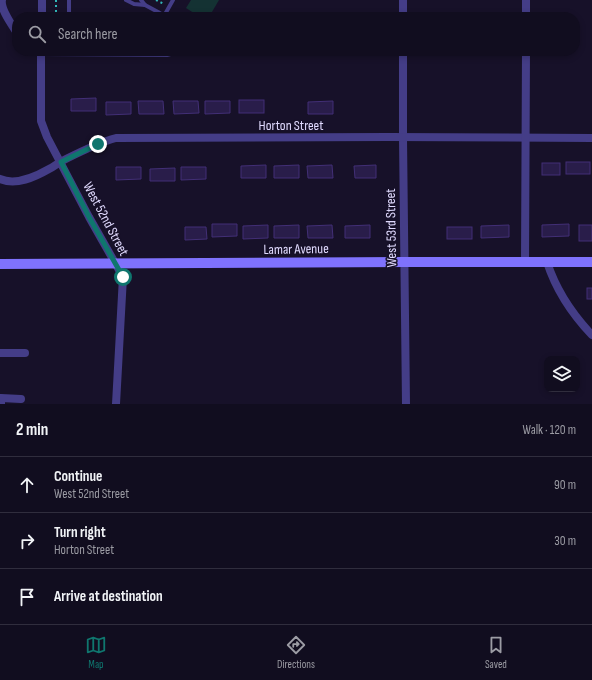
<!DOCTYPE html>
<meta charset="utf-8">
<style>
:root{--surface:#110d1f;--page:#1e1b2c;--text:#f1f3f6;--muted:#9c9ca4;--line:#302d3d;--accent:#0f766e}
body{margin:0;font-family:"Sofia Sans Condensed",sans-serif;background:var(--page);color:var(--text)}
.controls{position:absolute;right:12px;bottom:12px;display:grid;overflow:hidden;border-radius:8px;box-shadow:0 2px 6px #0003}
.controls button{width:36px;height:36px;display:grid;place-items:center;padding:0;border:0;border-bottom:1px solid var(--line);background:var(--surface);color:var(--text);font:20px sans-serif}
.stop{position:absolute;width:12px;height:12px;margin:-9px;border:3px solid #0f766e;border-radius:50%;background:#fff}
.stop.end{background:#0f766e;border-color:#fff;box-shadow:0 1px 4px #0008}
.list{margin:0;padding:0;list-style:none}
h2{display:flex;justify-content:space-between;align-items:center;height:52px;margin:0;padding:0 16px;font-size:17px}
h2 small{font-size:13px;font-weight:400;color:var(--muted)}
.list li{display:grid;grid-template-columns:26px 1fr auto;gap:12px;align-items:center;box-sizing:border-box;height:56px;padding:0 16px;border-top:1px solid var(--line)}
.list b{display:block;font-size:15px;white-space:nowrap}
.list p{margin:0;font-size:13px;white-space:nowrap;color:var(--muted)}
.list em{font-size:13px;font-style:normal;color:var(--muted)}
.icon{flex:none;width:22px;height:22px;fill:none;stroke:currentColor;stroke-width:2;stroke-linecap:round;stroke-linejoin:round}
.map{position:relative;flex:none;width:592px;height:404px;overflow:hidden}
.search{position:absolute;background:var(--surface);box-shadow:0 2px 6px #0003;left:12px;right:12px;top:12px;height:44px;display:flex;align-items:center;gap:10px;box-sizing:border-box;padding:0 14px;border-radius:16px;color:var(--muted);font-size:15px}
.sheet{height:220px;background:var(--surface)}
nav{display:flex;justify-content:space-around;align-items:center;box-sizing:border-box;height:56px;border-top:1px solid var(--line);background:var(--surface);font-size:11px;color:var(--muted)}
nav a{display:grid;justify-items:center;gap:2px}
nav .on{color:var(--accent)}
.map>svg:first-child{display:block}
.green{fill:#143233}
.building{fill:#291d4a;stroke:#422f76}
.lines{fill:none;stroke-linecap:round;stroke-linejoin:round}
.path{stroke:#32b9ba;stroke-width:2;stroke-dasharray:2 3;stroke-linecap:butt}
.lane{stroke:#443d87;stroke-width:4}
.street{stroke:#443d87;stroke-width:8}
.secondary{stroke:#7f72fd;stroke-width:10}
.route{stroke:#0f766e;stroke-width:5}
.labels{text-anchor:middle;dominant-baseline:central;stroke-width:3;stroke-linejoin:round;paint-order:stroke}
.street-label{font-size:14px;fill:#e0dafe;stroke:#171129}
</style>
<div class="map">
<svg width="592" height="404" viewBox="0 0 592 404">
<rect width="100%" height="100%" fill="#171129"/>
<path class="green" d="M191,0H219L209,17H200L186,8Z"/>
<g class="building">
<path d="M96,98V111H71V99Z"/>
<rect x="239" y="100" width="25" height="13"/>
<path d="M138,101H163L164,114H139Z"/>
<path d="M173,101H198L199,113L174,114Z"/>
<path d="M205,101H230V113L205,114Z"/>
<path d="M333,101V114H308V102Z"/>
<path d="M106,102H131V114L106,115Z"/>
<rect x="566" y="162" width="24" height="12"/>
<rect x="542" y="163" width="18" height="12"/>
<path d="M266,165V178H241V166Z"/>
<path d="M299,165V178H274V166Z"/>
<path d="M332,165L333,178H308L307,166Z"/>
<path d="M376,165V178H355L354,166Z"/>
<path d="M116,167H141V179L116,180Z"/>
<path d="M181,167H206V179L181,180Z"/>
<path d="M175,168V181H150V169Z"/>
<path d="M212,224H237V236L212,237Z"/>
<path d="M569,224V236L542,237V225Z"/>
<path d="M268,225V238L243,239V226Z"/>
<path d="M299,225V238H274V226Z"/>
<path d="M332,225L333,238H308L307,226Z"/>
<path d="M370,225V238H345V226Z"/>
<path d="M509,225V237L481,238V226Z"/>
<rect x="579" y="225" width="13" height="16"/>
<path d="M185,227H206L207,239L185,240Z"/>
<rect x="447" y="227" width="25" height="12"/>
<rect x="587" y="288" width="5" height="11"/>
</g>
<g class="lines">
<g class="path">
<path d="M156,0L164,4"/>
<path d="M56,17V0"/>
</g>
<g class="lane">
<path d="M126,0L134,4L145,5L158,12L166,17"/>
<path d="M141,0L145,5"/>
<path d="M164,16L173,0"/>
<path d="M69,17V0"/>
<path d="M41,54L167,55L174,53L177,51"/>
</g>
<g class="street">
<path d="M2,0C0,9 12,25 17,33"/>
<path d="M42,17V0"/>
<path d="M403,17V0"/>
<path d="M526,17V0"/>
<path d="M41,51V121L47,137L89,217L123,277L116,404"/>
<path d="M403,51V138L406,404"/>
<path d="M0,179C16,186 35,177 49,169C54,167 58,163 62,161C80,152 97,143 116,138L388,137L592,138"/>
<path d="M525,262L526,51"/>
<path d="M547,262C556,290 572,314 592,335"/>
<path d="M0,353H25"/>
<path d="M1,404V398L21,399"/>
</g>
<path class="secondary" d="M0,264L405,262H592"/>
</g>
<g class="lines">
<path class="route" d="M98,144L61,162L89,217L123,277"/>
</g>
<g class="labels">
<g class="street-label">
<text x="291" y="125">Horton Street</text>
<text transform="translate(106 219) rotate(62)">West 52nd Street</text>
<text transform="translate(391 228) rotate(-91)">West 53rd Street</text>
<text transform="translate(296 249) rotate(-1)">Lamar Avenue</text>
</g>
</g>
</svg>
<div class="controls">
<button><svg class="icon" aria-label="layers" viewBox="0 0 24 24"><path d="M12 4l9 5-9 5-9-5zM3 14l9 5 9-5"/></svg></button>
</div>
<div class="stop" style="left:123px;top:277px"></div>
<div class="stop end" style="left:98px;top:144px"></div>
<div class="search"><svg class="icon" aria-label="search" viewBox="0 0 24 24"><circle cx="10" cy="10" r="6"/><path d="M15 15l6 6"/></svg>Search here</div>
</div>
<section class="sheet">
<h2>2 min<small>Walk · 120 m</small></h2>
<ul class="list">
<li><svg class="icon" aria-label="ahead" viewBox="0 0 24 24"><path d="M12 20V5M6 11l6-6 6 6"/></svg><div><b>Continue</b><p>West 52nd Street</p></div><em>90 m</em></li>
<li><svg class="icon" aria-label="right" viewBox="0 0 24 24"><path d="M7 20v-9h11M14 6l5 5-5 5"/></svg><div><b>Turn right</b><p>Horton Street</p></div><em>30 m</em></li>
<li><svg class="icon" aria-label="arrive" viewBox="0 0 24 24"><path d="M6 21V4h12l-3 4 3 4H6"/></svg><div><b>Arrive at destination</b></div></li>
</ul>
</section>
<nav>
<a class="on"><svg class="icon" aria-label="map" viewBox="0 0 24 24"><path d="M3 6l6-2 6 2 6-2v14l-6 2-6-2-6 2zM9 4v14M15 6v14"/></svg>Map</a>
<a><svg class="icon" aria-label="directions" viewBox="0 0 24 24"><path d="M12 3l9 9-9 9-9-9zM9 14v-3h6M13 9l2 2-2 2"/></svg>Directions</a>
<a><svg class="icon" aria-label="saved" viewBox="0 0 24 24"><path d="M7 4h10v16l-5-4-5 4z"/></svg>Saved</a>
</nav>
